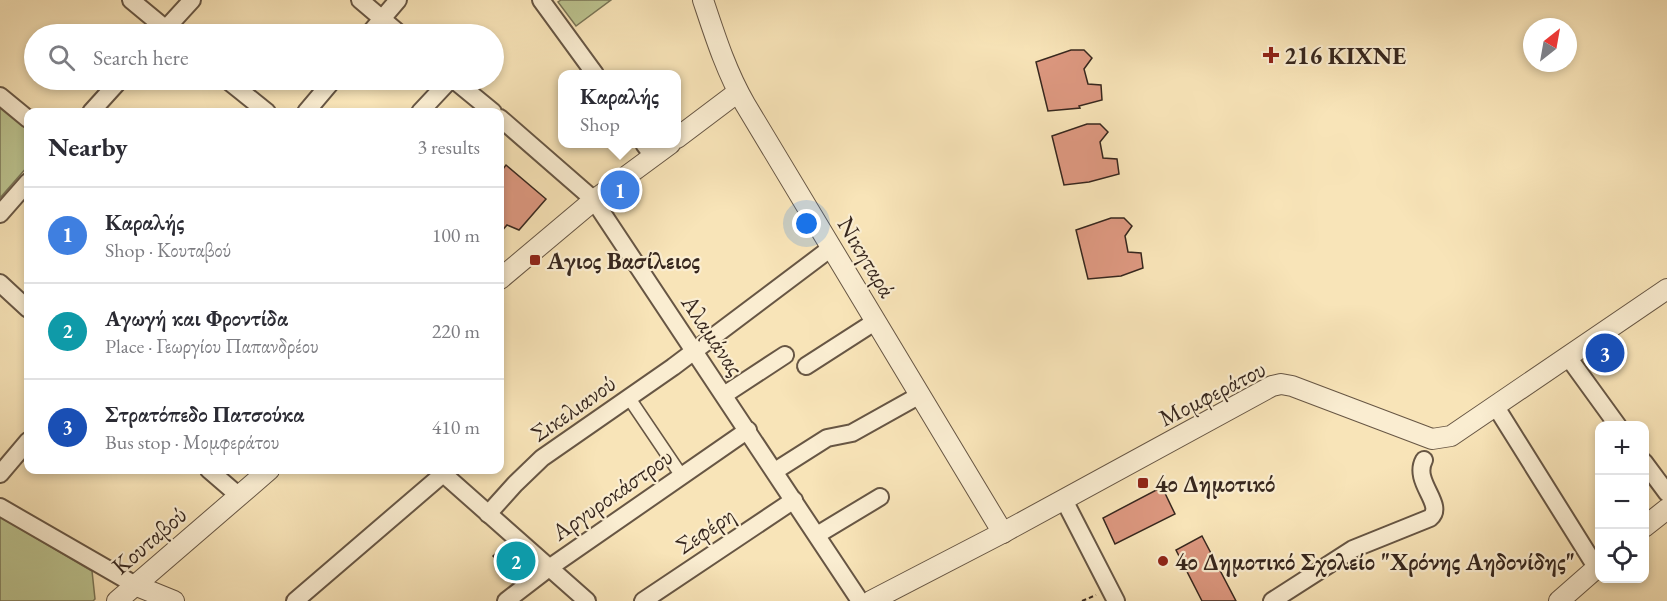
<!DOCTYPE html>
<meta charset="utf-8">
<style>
:root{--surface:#fff;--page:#f2f2f3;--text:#2b2b33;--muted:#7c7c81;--line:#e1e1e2;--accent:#8f2418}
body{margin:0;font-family:"EB Garamond",serif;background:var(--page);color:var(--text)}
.controls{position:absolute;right:18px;bottom:18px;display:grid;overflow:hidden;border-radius:12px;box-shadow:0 3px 9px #0003}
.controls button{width:54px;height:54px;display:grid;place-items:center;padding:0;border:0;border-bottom:2px solid var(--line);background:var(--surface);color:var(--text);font:30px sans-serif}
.compass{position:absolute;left:1523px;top:18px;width:54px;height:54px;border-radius:50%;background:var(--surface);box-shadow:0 3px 9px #0003;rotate:31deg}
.you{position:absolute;left:807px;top:224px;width:21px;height:21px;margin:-15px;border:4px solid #fff;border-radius:50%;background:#1a73e8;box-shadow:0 0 0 9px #1a73e833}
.badge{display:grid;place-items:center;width:39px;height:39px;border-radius:50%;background:var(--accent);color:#fff;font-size:20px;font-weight:700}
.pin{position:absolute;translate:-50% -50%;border:3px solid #fff;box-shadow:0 2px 6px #0006}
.popup{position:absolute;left:558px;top:70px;width:123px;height:78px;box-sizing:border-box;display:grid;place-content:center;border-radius:12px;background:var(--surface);filter:drop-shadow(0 2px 4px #0005);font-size:20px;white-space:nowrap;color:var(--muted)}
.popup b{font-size:22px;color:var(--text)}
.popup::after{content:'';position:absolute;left:50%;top:100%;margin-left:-12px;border:12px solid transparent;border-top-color:var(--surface)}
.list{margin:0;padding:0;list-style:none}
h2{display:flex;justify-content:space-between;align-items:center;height:78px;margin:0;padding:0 24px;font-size:26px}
h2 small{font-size:20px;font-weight:400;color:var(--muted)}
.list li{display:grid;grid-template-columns:39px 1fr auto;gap:18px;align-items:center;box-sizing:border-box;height:96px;padding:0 24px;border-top:2px solid var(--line)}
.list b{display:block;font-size:22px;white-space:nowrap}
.list p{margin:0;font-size:20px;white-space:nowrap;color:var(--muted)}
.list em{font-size:20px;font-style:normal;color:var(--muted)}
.icon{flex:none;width:33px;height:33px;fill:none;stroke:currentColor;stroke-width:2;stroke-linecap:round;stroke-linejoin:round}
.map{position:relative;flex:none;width:1667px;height:601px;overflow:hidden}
.search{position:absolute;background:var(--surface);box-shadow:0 3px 9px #0003;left:24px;top:24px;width:480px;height:66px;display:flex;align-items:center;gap:15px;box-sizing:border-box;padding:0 21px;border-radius:33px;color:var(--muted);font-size:22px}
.panel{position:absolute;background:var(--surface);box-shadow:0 3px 9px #0003;left:24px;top:108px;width:480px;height:366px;border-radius:12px}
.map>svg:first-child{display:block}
.green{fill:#bcc490;stroke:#7a7657;stroke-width:1.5}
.building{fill:#dd9880;stroke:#37271e;stroke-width:1.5}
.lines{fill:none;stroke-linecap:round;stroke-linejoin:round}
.pedestrian-casing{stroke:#675644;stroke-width:15}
.minor-casing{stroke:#675644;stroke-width:20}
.tertiary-casing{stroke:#675644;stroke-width:22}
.path{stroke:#37271e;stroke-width:2;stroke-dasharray:4.5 3;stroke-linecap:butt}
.pedestrian{stroke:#faedd1;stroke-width:12}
.minor{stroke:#faedd1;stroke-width:16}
.tertiary{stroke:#faedd1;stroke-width:20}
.poi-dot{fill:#8f2418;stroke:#faedd1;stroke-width:2}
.labels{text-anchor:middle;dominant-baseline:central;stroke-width:4.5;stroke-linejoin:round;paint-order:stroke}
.poi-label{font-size:24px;font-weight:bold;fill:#37271e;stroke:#faedd1;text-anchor:start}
.street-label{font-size:24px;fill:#37271e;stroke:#faedd1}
</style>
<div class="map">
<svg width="1667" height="601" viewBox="0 0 1667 601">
<rect width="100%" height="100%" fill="#f8e4b8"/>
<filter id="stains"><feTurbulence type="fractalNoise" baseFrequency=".00333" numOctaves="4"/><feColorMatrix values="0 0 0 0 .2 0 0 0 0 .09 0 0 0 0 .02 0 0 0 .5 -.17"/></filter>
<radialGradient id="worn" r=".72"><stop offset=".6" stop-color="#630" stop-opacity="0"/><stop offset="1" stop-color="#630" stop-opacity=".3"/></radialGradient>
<g class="green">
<path d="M561,0H611L576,26L558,2Z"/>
<path d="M0,105L28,128V166L0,198Z"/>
<path d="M0,517L92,571L95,599L93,601H0Z"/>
</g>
<g class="building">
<path d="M1071,50H1084L1092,58L1084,69L1088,84L1101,85L1102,100L1079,106L1080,108L1048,111L1036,62Z"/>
<path d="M1087,124H1100L1108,132L1100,142L1103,158L1117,159L1119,174L1089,182L1064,185L1052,136Z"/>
<path d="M506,165L546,199L519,230L507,225L500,233V173Z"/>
<path d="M1111,218H1124L1132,226L1125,236L1128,252L1141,253L1143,268L1121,276L1088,279L1076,230Z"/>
<path d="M1162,487L1175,514L1115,544L1103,518Z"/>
<path d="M1202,536L1236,601H1202L1176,550Z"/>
<path d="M507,544L533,567L518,579L493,556Z"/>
</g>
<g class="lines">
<defs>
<path id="pedestrian" d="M629,398L681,475"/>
<g id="minor">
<path d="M131,0L172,34"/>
<path d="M360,0L400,34"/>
<path d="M541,0L595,74"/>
<path d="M161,34L192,0"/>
<path d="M369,34L398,0"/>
<path d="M227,80L267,112"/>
<path d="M454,80L493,112"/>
<path d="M0,96L28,119"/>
<path d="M91,112L120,80"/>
<path d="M306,112L333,80"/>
<path d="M420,112L450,80"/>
<path d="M500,118L593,199L860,601"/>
<path d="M644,144L653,156"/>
<path d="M0,214L28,182"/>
<path d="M0,283L28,309"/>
<path d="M1568,357L1618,426"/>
<path d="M806,366L876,321"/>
<path d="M724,395L785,355"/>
<path d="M1496,407L1596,567"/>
<path d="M1644,462L1667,493"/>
<path d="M209,470L238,495"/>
<path d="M439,470L587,601"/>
<path d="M775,471L827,438L852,433L920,395"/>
<path d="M0,474L28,441"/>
<path d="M1064,500L1116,601"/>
<path d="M0,507L137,586"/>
<path d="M488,514L515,484L542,458L673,367L831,248"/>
<path d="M817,535L880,497"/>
<path d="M295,601L443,474"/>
<path d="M506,601L549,568L748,430"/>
<path d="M643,601L794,500"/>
<path d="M1272,601L1353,549L1430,518C1446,505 1412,482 1424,460"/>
</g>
<g id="tertiary">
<path d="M703,0C715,36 726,71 745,104L1003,533"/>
<path d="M677,138L738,92"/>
<path d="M500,279L594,200L670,144"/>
<path d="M1644,527L1667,509"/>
<path d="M137,586L174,601"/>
<path d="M117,601L269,470"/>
<path d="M871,601L1006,531L1272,386L1281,384L1292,386L1432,439L1451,436L1667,289"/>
<path d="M1559,601L1600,565"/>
</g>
</defs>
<use href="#pedestrian" class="pedestrian-casing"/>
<use href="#minor" class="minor-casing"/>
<use href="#tertiary" class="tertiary-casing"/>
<path class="path" d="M1082,601L1096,595"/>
<use href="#pedestrian" class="pedestrian"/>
<use href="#minor" class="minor"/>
<use href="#tertiary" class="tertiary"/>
</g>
<g class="poi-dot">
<path d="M1268 46h6v6h6v6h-6v6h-6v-6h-6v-6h6z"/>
<rect x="529" y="254" width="12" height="12" rx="3"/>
<rect x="1137" y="477" width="12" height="12" rx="3"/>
<circle cx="1163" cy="561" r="6"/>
</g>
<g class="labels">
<g class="poi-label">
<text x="1284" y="55">216 ΚΙΧΝΕ</text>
<text x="547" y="260">Αγιος Βασίλειος</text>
<text x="1155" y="483">4ο Δημοτικό</text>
<text x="1175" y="561">4ο Δημοτικό Σχολείο "Χρόνης Αηδονίδης"</text>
</g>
<g class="street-label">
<text transform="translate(867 257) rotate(59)">Νικηταρά</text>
<text transform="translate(713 335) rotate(56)">Αλαμάνας</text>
<text transform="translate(1212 393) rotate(-27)">Μομφεράτου</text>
<text transform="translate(573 408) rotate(-35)">Σικελιανού</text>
<text transform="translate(612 494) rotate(-35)">Αργυροκάστρου</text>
<text transform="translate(705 530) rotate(-34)">Σεφέρη</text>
<text transform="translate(149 540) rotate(-41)">Κουταβού</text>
</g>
</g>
<rect width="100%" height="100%" filter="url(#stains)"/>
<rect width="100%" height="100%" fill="url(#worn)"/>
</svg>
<div class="controls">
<button>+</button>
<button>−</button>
<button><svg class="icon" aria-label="locate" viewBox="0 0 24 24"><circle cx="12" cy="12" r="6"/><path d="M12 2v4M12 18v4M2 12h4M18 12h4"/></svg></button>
</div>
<svg class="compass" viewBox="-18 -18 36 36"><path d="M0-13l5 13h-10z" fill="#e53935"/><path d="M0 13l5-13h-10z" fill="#7c7c81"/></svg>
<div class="you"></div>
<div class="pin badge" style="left:620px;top:190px;background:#3f7fe0">1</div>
<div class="popup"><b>Καραλής</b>Shop</div>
<div class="pin badge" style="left:516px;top:561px;background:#0f9aa8">2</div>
<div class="pin badge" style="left:1605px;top:353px;background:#1a4fb4">3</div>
<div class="search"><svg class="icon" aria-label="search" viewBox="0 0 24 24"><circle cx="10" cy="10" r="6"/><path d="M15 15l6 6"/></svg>Search here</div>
<section class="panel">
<h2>Nearby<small>3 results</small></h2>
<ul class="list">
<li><span class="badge" style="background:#3f7fe0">1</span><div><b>Καραλής</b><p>Shop · Κουταβού</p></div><em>100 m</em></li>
<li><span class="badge" style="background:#0f9aa8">2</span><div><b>Αγωγή και Φροντίδα</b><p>Place · Γεωργίου Παπανδρέου</p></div><em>220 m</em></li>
<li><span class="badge" style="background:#1a4fb4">3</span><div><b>Στρατόπεδο Πατσούκα</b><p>Bus stop · Μομφεράτου</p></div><em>410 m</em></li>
</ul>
</section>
</div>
